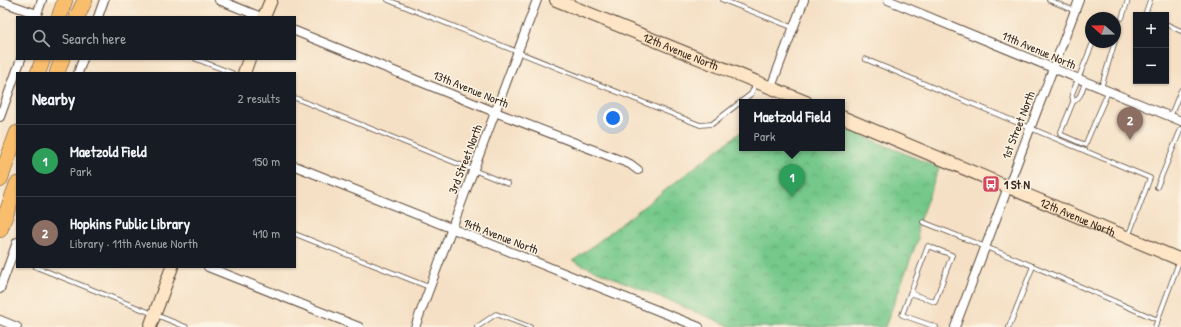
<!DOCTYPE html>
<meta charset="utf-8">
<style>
:root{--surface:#171b24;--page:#20242c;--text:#f1f3f6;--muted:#9ea1a6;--line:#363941;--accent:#db2777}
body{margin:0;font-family:"Patrick Hand",sans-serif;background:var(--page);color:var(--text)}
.controls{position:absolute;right:12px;top:12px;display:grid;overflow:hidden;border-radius:0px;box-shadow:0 1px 3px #0004}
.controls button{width:36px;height:36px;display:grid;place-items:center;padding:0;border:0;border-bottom:1px solid var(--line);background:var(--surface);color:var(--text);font:20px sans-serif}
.compass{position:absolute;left:1085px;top:12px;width:36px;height:36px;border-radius:50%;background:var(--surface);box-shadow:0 1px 3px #0004;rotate:290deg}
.you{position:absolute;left:613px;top:118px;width:14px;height:14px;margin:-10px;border:3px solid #fff;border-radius:50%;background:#1a73e8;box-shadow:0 0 0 6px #1a73e833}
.badge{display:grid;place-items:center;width:26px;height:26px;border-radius:50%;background:var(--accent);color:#fff;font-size:13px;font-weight:700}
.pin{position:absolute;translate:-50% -33px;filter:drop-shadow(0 1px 2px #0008)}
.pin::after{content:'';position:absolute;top:21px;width:14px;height:12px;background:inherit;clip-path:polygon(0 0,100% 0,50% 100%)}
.popup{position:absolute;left:739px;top:99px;width:106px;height:52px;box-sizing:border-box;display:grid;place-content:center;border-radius:0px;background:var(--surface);filter:drop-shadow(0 1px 3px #0005);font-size:13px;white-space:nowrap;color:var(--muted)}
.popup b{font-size:15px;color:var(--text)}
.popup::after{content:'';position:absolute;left:50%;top:100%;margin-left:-8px;border:8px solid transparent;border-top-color:var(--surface)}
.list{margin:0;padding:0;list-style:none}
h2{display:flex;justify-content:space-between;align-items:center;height:52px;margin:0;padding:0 16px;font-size:17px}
h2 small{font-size:13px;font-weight:400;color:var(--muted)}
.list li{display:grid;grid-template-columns:26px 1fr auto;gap:12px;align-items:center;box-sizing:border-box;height:72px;padding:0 16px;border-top:1px solid var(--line)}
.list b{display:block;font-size:15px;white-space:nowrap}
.list p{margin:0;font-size:13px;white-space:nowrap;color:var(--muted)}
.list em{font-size:13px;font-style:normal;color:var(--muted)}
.icon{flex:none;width:22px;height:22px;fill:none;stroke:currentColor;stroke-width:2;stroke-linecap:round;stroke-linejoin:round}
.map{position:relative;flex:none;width:1181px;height:327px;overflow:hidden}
.search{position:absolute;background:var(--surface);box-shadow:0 1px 3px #0004;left:16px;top:16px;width:280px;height:44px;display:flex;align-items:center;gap:10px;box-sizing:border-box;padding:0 14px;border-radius:0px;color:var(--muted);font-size:15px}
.panel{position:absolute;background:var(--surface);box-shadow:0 1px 3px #0004;left:16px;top:72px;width:280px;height:196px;border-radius:0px}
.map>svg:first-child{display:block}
.park{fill:url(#park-crowns);stroke:#587954}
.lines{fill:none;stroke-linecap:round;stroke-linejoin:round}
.lane-casing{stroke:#574537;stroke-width:5.5}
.street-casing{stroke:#574537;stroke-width:10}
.secondary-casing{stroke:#574537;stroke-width:14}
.highway-casing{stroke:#574537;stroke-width:16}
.lane{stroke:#fff;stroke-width:4}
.street{stroke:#fff;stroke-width:8}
.secondary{stroke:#fde5c5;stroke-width:12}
.highway{stroke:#f9be6d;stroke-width:15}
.labels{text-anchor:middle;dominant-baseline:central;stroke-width:3;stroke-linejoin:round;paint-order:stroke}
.street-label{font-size:12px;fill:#3b2a1e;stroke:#fcf5e5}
.poi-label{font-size:12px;font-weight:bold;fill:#3b2a1e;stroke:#fcf5e5;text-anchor:start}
</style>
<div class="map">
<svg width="1181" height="327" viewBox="0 0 1181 327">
<defs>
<pattern id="park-crowns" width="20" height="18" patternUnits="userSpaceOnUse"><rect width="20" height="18" fill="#75c88a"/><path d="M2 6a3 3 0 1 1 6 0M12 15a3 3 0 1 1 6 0" fill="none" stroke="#61a370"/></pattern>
</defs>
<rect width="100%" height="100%" fill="#fcf5e5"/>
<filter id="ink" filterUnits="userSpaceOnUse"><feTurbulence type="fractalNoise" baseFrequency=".025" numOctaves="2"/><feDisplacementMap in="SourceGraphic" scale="8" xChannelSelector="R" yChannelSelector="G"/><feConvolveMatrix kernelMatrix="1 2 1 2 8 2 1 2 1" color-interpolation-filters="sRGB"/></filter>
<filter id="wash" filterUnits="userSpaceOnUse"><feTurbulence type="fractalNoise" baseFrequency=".012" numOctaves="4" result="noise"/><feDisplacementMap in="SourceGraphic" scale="16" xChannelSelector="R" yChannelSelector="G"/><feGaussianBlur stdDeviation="0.9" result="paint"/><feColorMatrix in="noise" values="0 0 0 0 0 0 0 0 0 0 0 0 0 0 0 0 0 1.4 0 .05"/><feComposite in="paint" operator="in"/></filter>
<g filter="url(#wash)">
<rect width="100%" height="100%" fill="#f5e0c5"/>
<path class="park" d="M842,127L939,168L917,227L918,239L885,327H732L573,261L742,131V148H842Z"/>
</g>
<g filter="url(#ink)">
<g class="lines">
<defs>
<g id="lane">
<path d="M388,0L700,125L712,124L751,94L756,83"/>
<path d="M723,0L794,28"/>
<path d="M1049,0L1075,11"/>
<path d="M1145,15L1150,0"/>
<path d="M1122,18L1128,0"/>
<path d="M1166,24L1181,31"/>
<path d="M1092,45L1072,94L1073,102L1060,134L1085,145L1108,92"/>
<path d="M196,59L232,73"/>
<path d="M865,59L1150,178L1128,237"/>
<path d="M1101,88L1115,41L1118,27"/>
<path d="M295,98L508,184"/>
<path d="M1073,102C1081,98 1082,90 1085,82"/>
<path d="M1170,117L1181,90"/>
<path d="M1157,187L1181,129"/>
<path d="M923,222L1033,266L1158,320"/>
<path d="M295,234L429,287"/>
<path d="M36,267L186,327"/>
<path d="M910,293L935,302L952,255L928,246L902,315L936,327"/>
<path d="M477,327L496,314L530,327"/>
<path d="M1009,327L1033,266"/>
<path d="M1155,327L1179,262"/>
</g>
<g id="street">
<path d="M219,0L261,17"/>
<path d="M888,0L1181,121"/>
<path d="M0,1L37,14"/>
<path d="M36,17L42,0"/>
<path d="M98,17L104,0"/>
<path d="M295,31L495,112L630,164L638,170"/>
<path d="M78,73L83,59"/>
<path d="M771,87L804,0"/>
<path d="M0,117L21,59"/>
<path d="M295,166L699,327"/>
<path d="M208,267L359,327"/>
<path d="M0,289L17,242"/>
<path d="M0,320L17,327"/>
<path d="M415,327L537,0"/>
<path d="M955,327L1079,0"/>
</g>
<g id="secondary">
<path id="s1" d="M556,0L806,102"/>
<path d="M264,17L271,0"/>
<path d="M244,73L249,59"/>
<path id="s2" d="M842,117L1181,260"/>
<path d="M150,327L172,267"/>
</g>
<g id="highway">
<path d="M59,17L65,0"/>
<path d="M77,17L85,0"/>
<path d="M38,73L43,59"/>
<path d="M57,73L62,59"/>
<path d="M0,180L17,133"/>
<path d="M0,230L17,184"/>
</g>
</defs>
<use href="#lane" class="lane-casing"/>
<use href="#street" class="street-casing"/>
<use href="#secondary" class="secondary-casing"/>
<use href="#highway" class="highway-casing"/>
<use href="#lane" class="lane"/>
<use href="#street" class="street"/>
<use href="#secondary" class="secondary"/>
<use href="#highway" class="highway"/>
</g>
</g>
<defs>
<symbol id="bus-square" viewBox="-11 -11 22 22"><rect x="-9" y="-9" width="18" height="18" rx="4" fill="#d1495b" stroke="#fcf5e5"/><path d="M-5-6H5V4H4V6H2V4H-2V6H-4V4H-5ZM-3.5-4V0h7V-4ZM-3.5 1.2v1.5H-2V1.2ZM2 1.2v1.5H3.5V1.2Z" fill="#fff"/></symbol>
</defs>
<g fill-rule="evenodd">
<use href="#bus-square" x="981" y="174" width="20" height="20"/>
</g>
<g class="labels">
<g class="street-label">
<text transform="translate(1039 50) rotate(23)">11th Avenue North</text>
<text stroke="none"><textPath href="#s1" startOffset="135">12th Avenue North</textPath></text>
<text transform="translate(471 89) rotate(22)">13th Avenue North</text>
<text transform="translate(1018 125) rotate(-69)">1st Street North</text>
<text transform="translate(465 159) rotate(-69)">3rd Street North</text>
<text stroke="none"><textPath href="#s2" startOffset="256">12th Avenue North</textPath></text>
<text transform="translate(501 236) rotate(21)">14th Avenue North</text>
</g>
<g class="poi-label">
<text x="1004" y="184">1 St N</text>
</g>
</g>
</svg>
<div class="controls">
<button>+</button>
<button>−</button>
</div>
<svg class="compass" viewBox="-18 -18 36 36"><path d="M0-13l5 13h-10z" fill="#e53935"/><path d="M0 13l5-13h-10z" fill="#9ea1a6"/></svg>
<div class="you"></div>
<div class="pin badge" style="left:792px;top:197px;background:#2e9e5b">1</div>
<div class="popup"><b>Maetzold Field</b>Park</div>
<div class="pin badge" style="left:1130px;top:140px;background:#8d6e63">2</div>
<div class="search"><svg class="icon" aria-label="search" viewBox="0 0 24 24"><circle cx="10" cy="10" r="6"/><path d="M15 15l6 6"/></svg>Search here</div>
<section class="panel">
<h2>Nearby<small>2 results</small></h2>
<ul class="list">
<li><span class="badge" style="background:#2e9e5b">1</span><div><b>Maetzold Field</b><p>Park</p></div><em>150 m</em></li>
<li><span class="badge" style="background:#8d6e63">2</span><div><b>Hopkins Public Library</b><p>Library · 11th Avenue North</p></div><em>410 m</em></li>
</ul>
</section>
</div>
